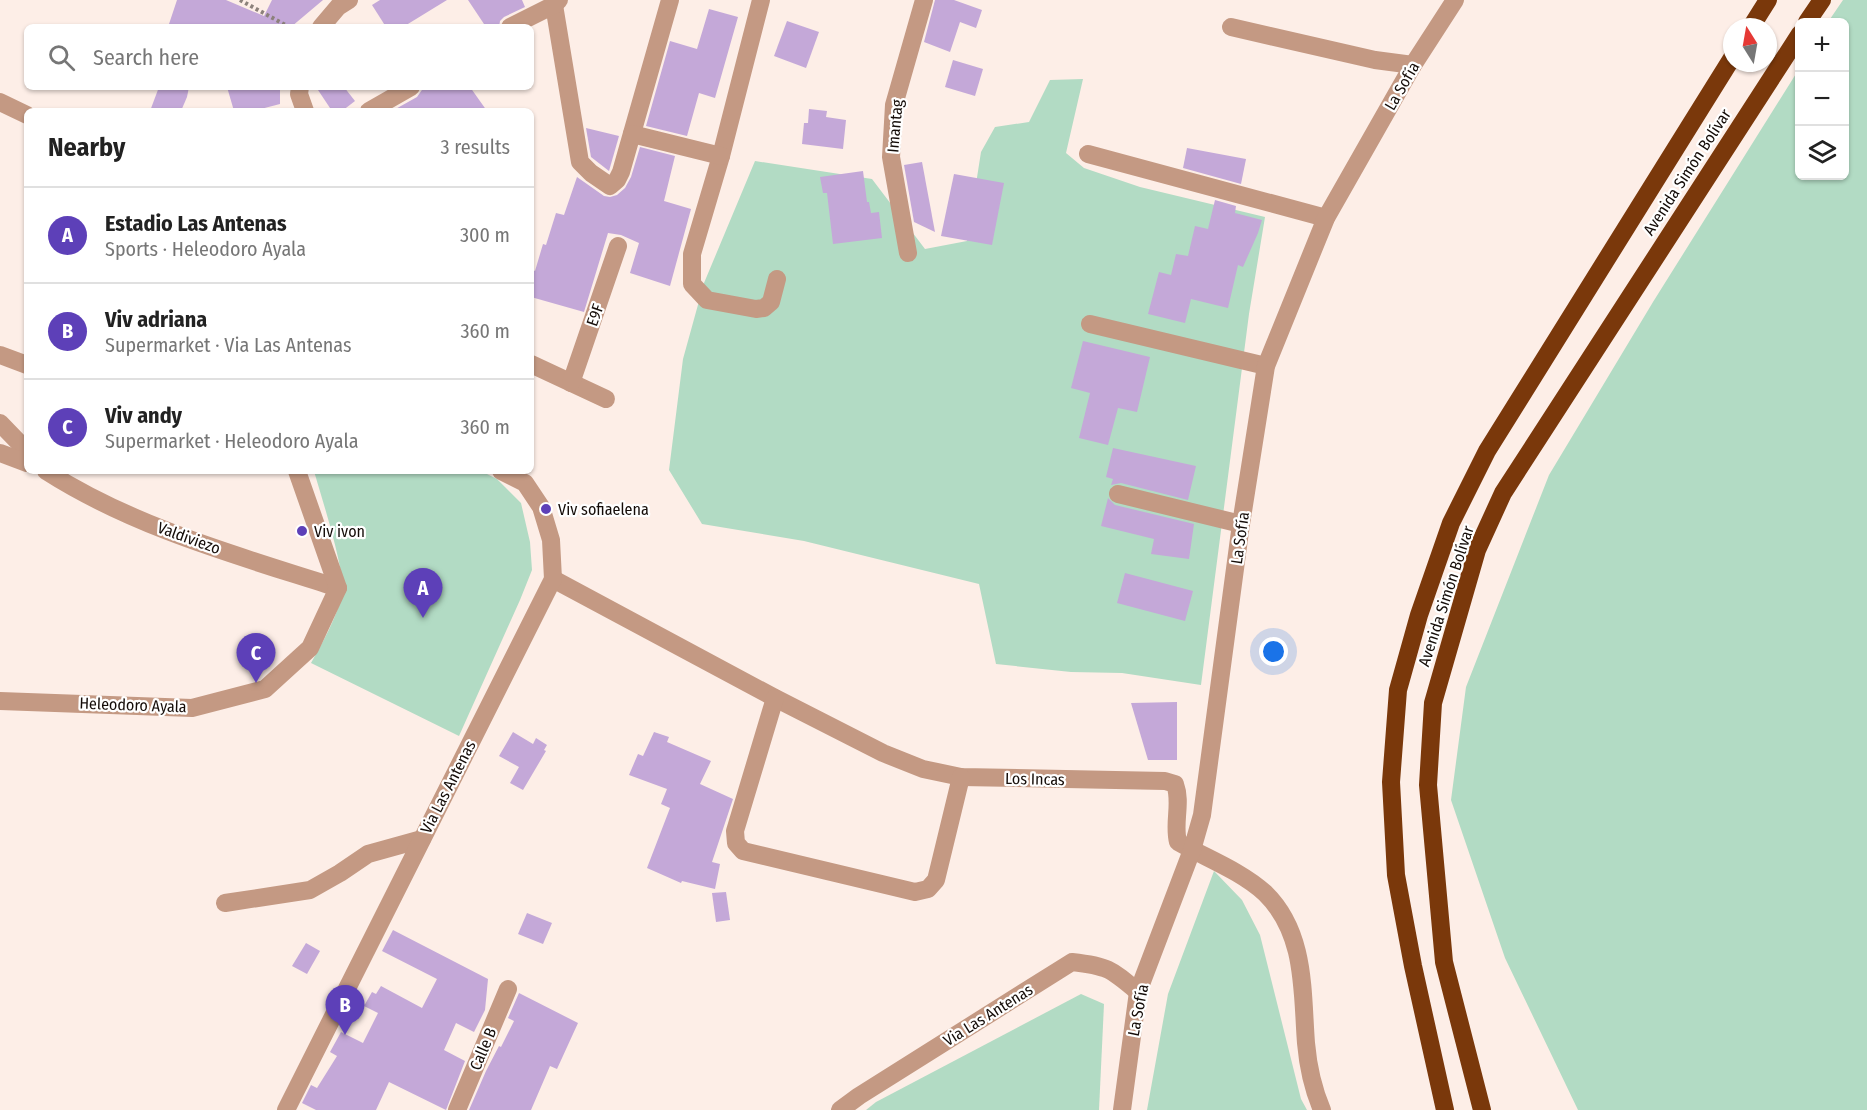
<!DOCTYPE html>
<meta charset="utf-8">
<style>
:root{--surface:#fff;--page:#f6f6f6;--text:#222;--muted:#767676;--line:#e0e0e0;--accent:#5d40b8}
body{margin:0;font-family:"Fira Sans Condensed",sans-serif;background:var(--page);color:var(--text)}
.controls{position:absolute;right:18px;top:18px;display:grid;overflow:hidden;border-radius:9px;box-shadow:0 2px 4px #0004}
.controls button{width:54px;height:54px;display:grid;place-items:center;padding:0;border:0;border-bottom:2px solid var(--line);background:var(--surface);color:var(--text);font:30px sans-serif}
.compass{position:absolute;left:1723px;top:18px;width:54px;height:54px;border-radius:50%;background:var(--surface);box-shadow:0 2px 4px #0004;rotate:349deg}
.you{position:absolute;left:1274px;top:652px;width:21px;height:21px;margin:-15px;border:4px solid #fff;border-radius:50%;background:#1a73e8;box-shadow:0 0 0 9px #1a73e833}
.badge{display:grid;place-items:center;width:39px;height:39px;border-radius:50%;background:var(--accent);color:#fff;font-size:20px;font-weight:700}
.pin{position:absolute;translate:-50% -50px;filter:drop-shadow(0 2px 3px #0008)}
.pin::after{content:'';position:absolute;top:32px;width:21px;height:18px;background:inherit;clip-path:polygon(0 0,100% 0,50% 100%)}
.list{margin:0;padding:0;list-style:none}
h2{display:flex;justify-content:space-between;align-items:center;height:78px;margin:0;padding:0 24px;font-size:26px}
h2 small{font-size:20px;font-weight:400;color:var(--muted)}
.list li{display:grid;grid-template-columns:39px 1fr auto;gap:18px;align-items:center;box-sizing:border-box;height:96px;padding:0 24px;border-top:2px solid var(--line)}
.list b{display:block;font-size:22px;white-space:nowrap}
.list p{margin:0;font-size:20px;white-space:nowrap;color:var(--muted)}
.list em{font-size:20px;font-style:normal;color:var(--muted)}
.icon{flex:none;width:33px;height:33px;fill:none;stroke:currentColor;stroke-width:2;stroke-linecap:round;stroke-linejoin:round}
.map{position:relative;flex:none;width:1867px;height:1110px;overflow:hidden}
.search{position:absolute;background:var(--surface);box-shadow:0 2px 4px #0004;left:24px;top:24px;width:510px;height:66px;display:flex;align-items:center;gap:15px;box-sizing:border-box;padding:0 21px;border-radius:9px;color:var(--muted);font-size:22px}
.panel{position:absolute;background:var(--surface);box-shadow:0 2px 4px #0004;left:24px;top:108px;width:510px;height:366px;border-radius:9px}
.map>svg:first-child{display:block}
.green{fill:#b2dbc4}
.building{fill:#c4a8d8}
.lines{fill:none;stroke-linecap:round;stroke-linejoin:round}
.path{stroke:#8c817b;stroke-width:4;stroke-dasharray:3 3;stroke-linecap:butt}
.minor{stroke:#c49983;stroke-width:18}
.highway{stroke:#7a380b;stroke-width:18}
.poi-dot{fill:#5d40b8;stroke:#fff;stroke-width:2}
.labels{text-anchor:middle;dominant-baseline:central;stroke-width:4.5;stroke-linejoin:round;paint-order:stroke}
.street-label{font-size:16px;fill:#140c08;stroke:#fff}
.poi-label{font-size:16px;fill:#140c08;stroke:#fff;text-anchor:start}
</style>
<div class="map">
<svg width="1867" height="1110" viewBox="0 0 1867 1110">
<rect width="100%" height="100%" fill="#fdeee7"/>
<g class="green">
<path d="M1843,0H1867V1110H1578L1505,958L1451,800L1466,687L1549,475L1653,302L1799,69L1800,176H1844V22H1828Z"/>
<path d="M1083,79L1066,153L1084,168L1140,187L1265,217L1249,314L1201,685L1122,673L1071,672L996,664L979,584L804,541L702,524L669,470L683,359L704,283L755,161L872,179L925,249L967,241L981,152L995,127L1029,122L1050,80Z"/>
<path d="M314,471H481L497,479L521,503L530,542L532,570L520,600L459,736L311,663C323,642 335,620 342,596C347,575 321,496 314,471Z"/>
<path d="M1214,871L1242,900L1260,935L1301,1099L1307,1110H1147L1168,994Z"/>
<path d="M1081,994L1104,1004L1099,1110H866L876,1102Z"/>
</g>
<g class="building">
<path d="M177,0H226L264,16L272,0H323L291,27H177L169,24Z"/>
<path d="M380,0H447L403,27H386L372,5Z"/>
<path d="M468,0H522L525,7L504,17L500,21L499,27H486Z"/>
<path d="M935,0H954L982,10L976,28L960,22L950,52L924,42Z"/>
<path d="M709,9L738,17L715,98L699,93L687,136L646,126L670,41L697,49Z"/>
<path d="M787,21L819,32L806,68L774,56Z"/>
<path d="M953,60L983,69L975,96L945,87Z"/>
<path d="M159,87H189L187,97L181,111H150Z"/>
<path d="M227,87H280V104L253,111H234Z"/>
<path d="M316,87H344L355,101L342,111H332Z"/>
<path d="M424,87H470L487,111H392L417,97Z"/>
<path d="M809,109L827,111L826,117L846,120L843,149L802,144L804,123H808Z"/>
<path d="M586,128L619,136L609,171L591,157Z"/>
<path d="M640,147L675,156L664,201L691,209L670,286L630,273L639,243L621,235L608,233L584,312L531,297V269L535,271L543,244L546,245L556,213L564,215L577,177L604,196L610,197L617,195L625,188L631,177Z"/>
<path d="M1187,148L1246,159L1241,184L1183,168Z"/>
<path d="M922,162L935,232L914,222L904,165Z"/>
<path d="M863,171L867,202H869L871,213L879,212L882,238L833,244L827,193H823L820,177Z"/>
<path d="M954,174L1004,183L992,245L941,236Z"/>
<path d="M1215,200L1236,206L1235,213L1262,220L1258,233L1243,267L1238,265L1228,308L1191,299L1185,323L1148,314L1159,272L1171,275L1176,254L1188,256L1195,226L1208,229Z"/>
<path d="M1083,341L1150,357L1137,412L1118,408L1108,445L1079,438L1090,393L1071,388Z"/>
<path d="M1113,448L1196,466L1188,500L1121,483L1111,485L1113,479L1106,477Z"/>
<path d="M1108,498L1115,505L1194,524L1189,559L1151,554L1154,539L1101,526Z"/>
<path d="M1125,573L1193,591L1185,621L1117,603Z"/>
<path d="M1177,702V760H1148L1131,703Z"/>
<path d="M513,732L533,744L536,738L547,745L544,750L546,751L523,790L510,783L519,767L499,756Z"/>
<path d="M654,732L669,737L667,742L711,761L700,784L733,799L712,862L720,864L715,889L682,881L681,883L647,868L670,808L661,804L667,789L629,775L638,754L643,756Z"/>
<path d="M726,892L730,920L716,922L712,893Z"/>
<path d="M527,913L552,923L543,944L518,934Z"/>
<path d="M393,930L488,979L485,1010L474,1032L456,1023L444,1050L465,1061L446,1110L389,1082L376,1110H316L302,1103L311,1085L317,1088L337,1056L330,1052L341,1032L363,1043L378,1013L364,1006L372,992L376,994L381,986L422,1008L437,979L382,951Z"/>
<path d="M306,943L320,951L307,974L292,966Z"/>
<path d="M519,993L578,1023L557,1069L550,1066L531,1110H469L486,1071L499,1046L501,1047L514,1021L508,1018Z"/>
</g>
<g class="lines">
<path class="path" d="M240,0L289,27"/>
<g class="minor">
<path d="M761,0L721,156L692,254V284L707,300L756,309L764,308L771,302L777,279"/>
<path d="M554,5L580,162L591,173L610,186L617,180L621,172L670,0"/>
<path d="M321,27L338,7L349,0"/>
<path d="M510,27L554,5L559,0"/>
<path d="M1231,27L1375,60L1413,65"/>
<path d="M300,87L299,94L305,111"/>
<path d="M0,102L27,115"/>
<path d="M369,111L411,87"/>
<path d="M632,134L721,156"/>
<path d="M1088,154L1326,218"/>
<path d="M908,253L891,157L894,105L924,0"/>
<path d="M1090,324L1266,366"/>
<path d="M0,355L27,365"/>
<path d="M531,364L606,399"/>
<path d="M571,383L618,246"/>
<path d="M0,423L27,451"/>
<path d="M0,453L27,463"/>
<path d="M46,471C135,528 239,556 338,588"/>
<path d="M1118,494L1241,524"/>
<path d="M553,579L775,698L883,753L923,769L961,777L1165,781L1175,784C1182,803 1173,823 1178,842C1206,858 1241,871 1265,893C1306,933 1302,991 1306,1043C1308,1066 1313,1089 1322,1110"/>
<path d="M775,698L735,831L736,843L743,851L915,892L928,889L936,880L961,777"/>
<path d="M0,701L192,708L265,689L310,648L338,588L297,471"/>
<path d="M225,903L310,890L340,873L368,854L422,839"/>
<path d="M286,1110L553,579L551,540L541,507L525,483L501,471"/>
<path d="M457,1110L508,989"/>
<path d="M840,1110L859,1096L1072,962C1108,966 1111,969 1138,992"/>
<path d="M1122,1110L1138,992L1192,850L1202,815L1241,524L1266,366L1326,218L1413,65L1455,0"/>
</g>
<g class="highway">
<path d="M1807,22L1822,0"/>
<path d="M1751,27L1768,0"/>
<path d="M1445,1110L1413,966L1396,875L1391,782L1398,690L1419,615L1451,523L1487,451L1732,58"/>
<path d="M1482,1110L1444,962L1428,785L1433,703L1477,550L1503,493L1800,34"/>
</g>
</g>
<g class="poi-dot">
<circle cx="546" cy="509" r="6"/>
<circle cx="302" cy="531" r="6"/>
</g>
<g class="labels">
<g class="street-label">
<text transform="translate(1402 86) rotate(-60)">La Sofía</text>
<text transform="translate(895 126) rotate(-85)">Imantag</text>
<text transform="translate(1687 172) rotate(-57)">Avenida Simón Bolívar</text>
<text transform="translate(595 315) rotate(-71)">E9F</text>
<text transform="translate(189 538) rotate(20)">Valdiviezo</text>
<text transform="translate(1240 538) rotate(-82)">La Sofía</text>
<text transform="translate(1446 596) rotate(-72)">Avenida Simón Bolívar</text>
<text transform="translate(133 705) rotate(2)">Heleodoro Ayala</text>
<text transform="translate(1035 779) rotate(1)">Los Incas</text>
<text transform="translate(448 787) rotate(-63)">Via Las Antenas</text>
<text transform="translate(1138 1010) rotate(-79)">La Sofía</text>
<text transform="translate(988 1015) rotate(-32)">Via Las Antenas</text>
<text transform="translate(483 1049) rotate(-67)">Calle B</text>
</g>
<g class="poi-label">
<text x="558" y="509">Viv sofiaelena</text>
<text x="314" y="531">Viv ivon</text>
</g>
</g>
</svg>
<div class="controls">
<button>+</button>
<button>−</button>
<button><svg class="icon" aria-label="layers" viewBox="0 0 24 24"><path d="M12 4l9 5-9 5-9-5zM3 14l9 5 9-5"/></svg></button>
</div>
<svg class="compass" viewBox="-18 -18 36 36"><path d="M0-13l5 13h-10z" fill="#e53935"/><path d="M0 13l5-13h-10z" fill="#767676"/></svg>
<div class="you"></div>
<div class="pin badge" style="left:423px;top:618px">A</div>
<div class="pin badge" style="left:345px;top:1035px">B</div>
<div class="pin badge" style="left:256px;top:683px">C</div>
<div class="search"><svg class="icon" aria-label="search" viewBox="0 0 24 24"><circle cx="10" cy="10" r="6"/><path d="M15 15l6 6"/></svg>Search here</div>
<section class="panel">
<h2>Nearby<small>3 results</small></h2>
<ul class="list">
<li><span class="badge">A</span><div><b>Estadio Las Antenas</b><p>Sports · Heleodoro Ayala</p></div><em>300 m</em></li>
<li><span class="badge">B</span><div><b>Viv adriana</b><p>Supermarket · Via Las Antenas</p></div><em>360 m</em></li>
<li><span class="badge">C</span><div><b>Viv andy</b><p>Supermarket · Heleodoro Ayala</p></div><em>360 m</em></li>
</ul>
</section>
</div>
